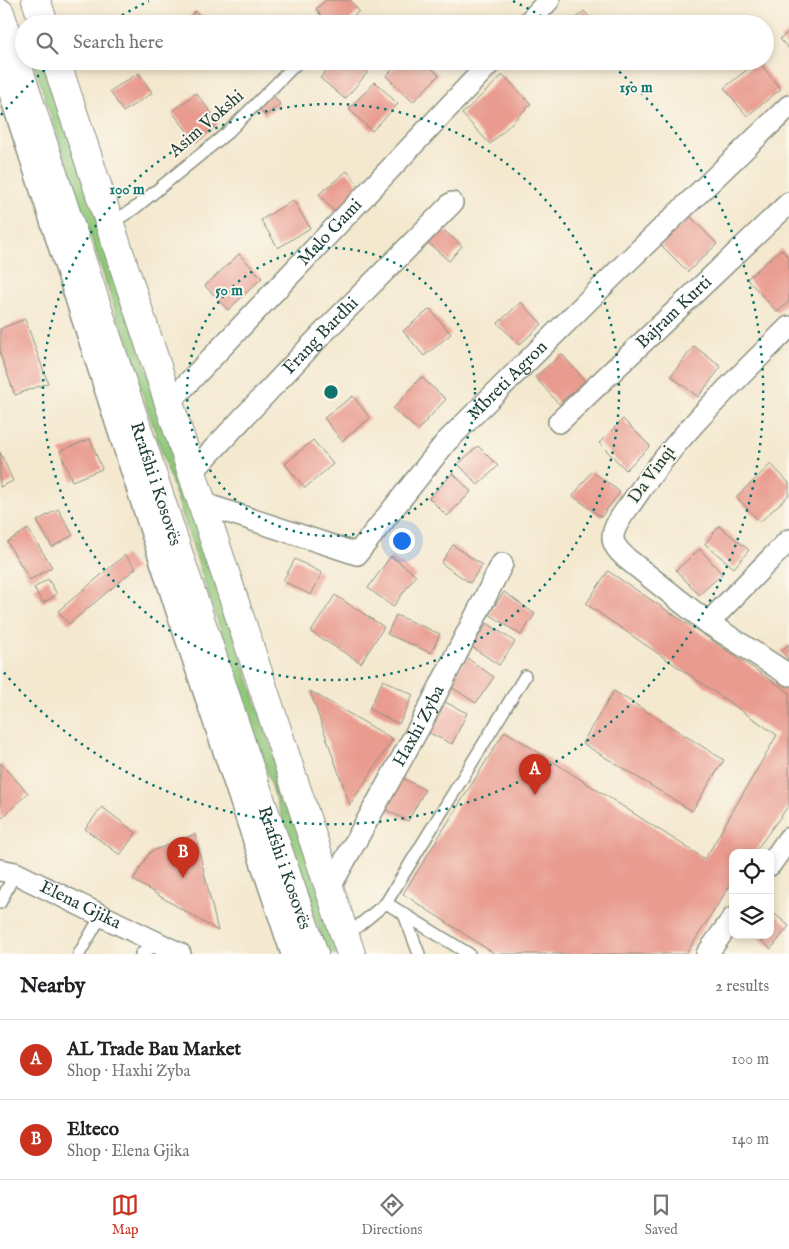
<!DOCTYPE html>
<meta charset="utf-8">
<style>
:root{--surface:#fff;--page:#f6f6f6;--text:#202124;--muted:#757577;--line:#e0e0e0;--accent:#c8321e}
body{margin:0;font-family:"IM FELL English",serif;background:var(--page);color:var(--text)}
.controls{position:absolute;right:15px;bottom:15px;display:grid;overflow:hidden;border-radius:10px;box-shadow:0 2px 8px #0003}
.controls button{width:45px;height:45px;display:grid;place-items:center;padding:0;border:0;border-bottom:1px solid var(--line);background:var(--surface);color:var(--text);font:25px sans-serif}
.you{position:absolute;left:401px;top:540px;width:18px;height:18px;margin:-12px;border:4px solid #fff;border-radius:50%;background:#1a73e8;box-shadow:0 0 0 8px #1a73e833}
.badge{display:grid;place-items:center;width:32px;height:32px;border-radius:50%;background:var(--accent);color:#fff;font-size:16px;font-weight:700}
.pin{position:absolute;translate:-50% -41px;filter:drop-shadow(0 1px 2px #0008)}
.pin::after{content:'';position:absolute;top:26px;width:18px;height:15px;background:inherit;clip-path:polygon(0 0,100% 0,50% 100%)}
.list{margin:0;padding:0;list-style:none}
h2{display:flex;justify-content:space-between;align-items:center;height:65px;margin:0;padding:0 20px;font-size:21px}
h2 small{font-size:16px;font-weight:400;color:var(--muted)}
.list li{display:grid;grid-template-columns:32px 1fr auto;gap:15px;align-items:center;box-sizing:border-box;height:80px;padding:0 20px;border-top:1px solid var(--line)}
.list b{display:block;font-size:19px;white-space:nowrap}
.list p{margin:0;font-size:16px;white-space:nowrap;color:var(--muted)}
.list em{font-size:16px;font-style:normal;color:var(--muted)}
.icon{flex:none;width:28px;height:28px;fill:none;stroke:currentColor;stroke-width:2;stroke-linecap:round;stroke-linejoin:round}
.map{position:relative;flex:none;width:789px;height:954px;overflow:hidden}
.search{position:absolute;background:var(--surface);box-shadow:0 2px 8px #0003;left:15px;right:15px;top:15px;height:55px;display:flex;align-items:center;gap:12px;box-sizing:border-box;padding:0 18px;border-radius:28px;color:var(--muted);font-size:19px}
.sheet{height:225px;background:var(--surface)}
nav{display:flex;justify-content:space-around;align-items:center;box-sizing:border-box;height:70px;border-top:1px solid var(--line);background:var(--surface);font-size:14px;color:var(--muted)}
nav a{display:grid;justify-items:center;gap:2px}
nav .on{color:var(--accent)}
.map>svg:first-child{display:block}
.green{fill:#90c87a;stroke:#588257}
.building{fill:#e99b8f}
.lines{fill:none;stroke-linecap:round;stroke-linejoin:round}
.service-casing{stroke:#8a9282;stroke-width:14}
.minor-casing{stroke:#8a9282;stroke-width:24}
.trunk-casing{stroke:#8a9282;stroke-width:30}
.service{stroke:#fff;stroke-width:11}
.minor{stroke:#fff;stroke-width:21}
.trunk{stroke:#fff;stroke-width:28}
.ring{fill:none;stroke:#0f766e;stroke-width:2.5;stroke-dasharray:2.5 5}
.labels{text-anchor:middle;dominant-baseline:central;stroke-width:4;stroke-linejoin:round;paint-order:stroke}
.street-label{font-size:18px;fill:#1f3d34;stroke:#fbf7ec}
.centre{fill:#0f766e;stroke:#fbf7ec;stroke-width:2.5}
.ring-label{font-size:15px;text-anchor:middle;font-weight:bold;fill:#0f766e;stroke:#fbf7ec;stroke-width:4;stroke-linejoin:round;paint-order:stroke}
</style>
<div class="map">
<svg width="789" height="954" viewBox="0 0 789 954">
<rect width="100%" height="100%" fill="#fbf7ec"/>
<filter id="ink" filterUnits="userSpaceOnUse"><feTurbulence type="fractalNoise" baseFrequency=".02" numOctaves="2"/><feDisplacementMap in="SourceGraphic" scale="10" xChannelSelector="R" yChannelSelector="G"/><feConvolveMatrix kernelMatrix="1 2 1 2 8 2 1 2 1" color-interpolation-filters="sRGB"/></filter>
<filter id="wash" filterUnits="userSpaceOnUse"><feTurbulence type="fractalNoise" baseFrequency=".0096" numOctaves="4" result="noise"/><feDisplacementMap in="SourceGraphic" scale="20" xChannelSelector="R" yChannelSelector="G"/><feGaussianBlur stdDeviation="1.12" result="paint"/><feColorMatrix in="noise" values="0 0 0 0 0 0 0 0 0 0 0 0 0 0 0 0 0 1.4 0 .05"/><feComposite in="paint" operator="in"/></filter>
<g filter="url(#wash)">
<rect width="100%" height="100%" fill="#f4e8cf"/>
<path class="green" d="M33,61H45L339,954H327Z"/>
<g id="blocks">
<g class="building">
<path d="M326,0H350L359,11L345,24H328L316,9Z"/>
<path d="M195,11L210,24H183Z"/>
<path d="M584,11L596,24H570Z"/>
<path d="M789,31V49L780,39Z"/>
<path d="M334,61H355L368,72L345,99L320,78Z"/>
<path d="M401,61H424L439,75L413,102L386,76Z"/>
<path d="M758,61L781,89L747,116L724,88Z"/>
<path d="M139,73L152,93L123,112L110,91Z"/>
<path d="M503,75L531,104L490,144L462,114Z"/>
<path d="M375,82L398,104L372,131L349,109Z"/>
<path d="M196,93L219,123L196,142L172,112Z"/>
<path d="M272,94L280,104L265,116L257,106Z"/>
<path d="M347,171L363,190L335,213L319,194Z"/>
<path d="M293,200L310,228L278,248L261,220Z"/>
<path d="M690,216L717,244L688,272L661,245Z"/>
<path d="M439,226L462,246L449,261L426,241Z"/>
<path d="M781,249L789,257V302L777,312L747,279Z"/>
<path d="M239,254L262,278L228,310L205,286Z"/>
<path d="M521,302L542,324L519,345L498,323Z"/>
<path d="M430,309L451,334L424,356L403,331Z"/>
<path d="M25,319L48,383L15,395L0,354V329Z"/>
<path d="M694,346L721,367L698,397L671,376Z"/>
<path d="M562,354L585,381L559,404L535,377Z"/>
<path d="M421,377L446,399L418,430L393,409Z"/>
<path d="M353,396L370,418L342,441L324,418Z"/>
<path d="M623,419L650,446L626,470L599,443Z"/>
<path d="M90,439L102,469L72,481L60,451Z"/>
<path d="M313,440L333,464L305,488L285,464Z"/>
<path d="M478,446L498,466L478,485L458,464Z"/>
<path d="M0,452L13,481L0,487Z"/>
<path d="M771,464L789,483V495L760,522L736,497Z"/>
<path d="M592,471L620,492L601,517L573,496Z"/>
<path d="M453,473L471,492L447,516L429,498Z"/>
<path d="M58,509L73,535L52,547L37,521Z"/>
<path d="M719,526L749,550L734,568L705,544Z"/>
<path d="M28,529L52,567L30,580L7,542Z"/>
<path d="M453,545L482,565L470,583L441,563Z"/>
<path d="M700,549L722,574L699,595L676,570Z"/>
<path d="M125,555L136,568L69,624L58,611Z"/>
<path d="M391,556L416,575L393,607L368,588Z"/>
<path d="M295,559L322,573L311,595L283,581Z"/>
<path d="M608,571L789,692V805L754,853H733V881L686,954H495L403,894L505,731L705,859L777,735L586,604Z"/>
<path d="M48,579L57,594L43,603L34,588Z"/>
<path d="M504,592L535,614L521,635L489,614Z"/>
<path d="M335,595L384,627L361,663L311,632Z"/>
<path d="M396,615L440,634L431,653L387,634Z"/>
<path d="M487,623L515,642L499,665L472,647Z"/>
<path d="M789,644V660L781,651Z"/>
<path d="M467,658L494,677L476,703L448,685Z"/>
<path d="M383,680L413,695L399,724L369,709Z"/>
<path d="M310,691L393,739L350,805Z"/>
<path d="M614,691L724,760L692,811L582,743Z"/>
<path d="M439,699L467,713L452,744L423,730Z"/>
<path d="M0,763L28,793L2,818L0,816Z"/>
<path d="M397,775L425,790L408,821L380,807Z"/>
<path d="M102,807L136,833L120,855L85,829Z"/>
<path d="M195,834L218,931L133,880L150,852Z"/>
<path d="M770,910L789,926L771,949L755,935H770Z"/>
</g>
</g>
</g>
<g filter="url(#ink)">
<use href="#blocks" fill-opacity="0" stroke="#8a9282" stroke-width="1"/>
<g class="lines">
<defs>
<g id="service">
<path d="M110,224L135,208L227,133L299,61"/>
<path d="M0,903L15,873"/>
<path d="M386,903L525,676"/>
<path d="M404,914L469,954"/>
<path d="M345,937L386,903L404,914L419,954"/>
<path d="M79,954L101,916"/>
<path d="M141,954L159,943"/>
</g>
<g id="minor">
<path d="M527,24L549,0"/>
<path d="M0,63L177,611L292,954"/>
<path d="M789,327C733,383 676,436 632,502C625,512 612,526 613,539C614,547 621,553 626,558L708,623L789,675"/>
<path id="s1" d="M168,404L492,61"/>
<path id="s2" d="M559,422L789,203"/>
<path id="s3" d="M193,471L321,335L452,203"/>
<path id="s4" d="M201,503L357,554L446,442L625,264L789,106"/>
<path d="M708,623L789,540"/>
<path d="M770,865L789,838"/>
<path id="s5" d="M0,870L15,873L180,954"/>
<path id="s6" d="M330,887L421,724L502,564"/>
<path d="M707,954L733,918"/>
</g>
<g id="trunk">
<path d="M36,0L44,24"/>
<path id="s7" d="M0,13L246,758L314,954"/>
<path d="M56,61L351,954"/>
</g>
</defs>
<use href="#service" class="service-casing"/>
<use href="#minor" class="minor-casing"/>
<use href="#trunk" class="trunk-casing"/>
<use href="#service" class="service"/>
<use href="#minor" class="minor"/>
<use href="#trunk" class="trunk"/>
</g>
</g>
<g class="ring">
<circle cx="331" cy="392" r="144"/>
<circle cx="331" cy="392" r="288"/>
<path d="M1 115A431 431 0 0 1 54 62M109 23A431 431 0 0 1 149 1M513 1A431 431 0 0 1 553 23M608 62A431 431 0 1 1 1 669"/>
</g>
<g class="labels">
<g class="street-label">
<text transform="translate(207 124) rotate(-41)">Asim Vokshi</text>
<text stroke="none"><textPath href="#s1" startOffset="236">Malo Gami</textPath></text>
<text stroke="none"><textPath href="#s2" startOffset="159">Bajram Kurti</textPath></text>
<text stroke="none"><textPath href="#s3" startOffset="186">Frang Bardhi</textPath></text>
<text stroke="none"><textPath href="#s4" startOffset="394">Mbreti Agron</textPath></text>
<text transform="translate(652 475) rotate(-54)">Da Vinqi</text>
<text stroke="none"><textPath href="#s7" startOffset="496">Rrafshi i Kosovës</textPath></text>
<text stroke="none"><textPath href="#s6" startOffset="184">Haxhi Zyba</textPath></text>
<text stroke="none"><textPath href="#s7" startOffset="901">Rrafshi i Kosovës</textPath></text>
<text stroke="none"><textPath href="#s5" startOffset="88">Elena Gjika</textPath></text>
</g>
</g>
<circle cx="331" cy="392" r="8" class="centre"/>
<g class="ring-label">
<text x="636" y="92">150 m</text>
<text x="127" y="194">100 m</text>
<text x="229" y="295">50 m</text>
</g>
</svg>
<div class="controls">
<button><svg class="icon" aria-label="locate" viewBox="0 0 24 24"><circle cx="12" cy="12" r="6"/><path d="M12 2v4M12 18v4M2 12h4M18 12h4"/></svg></button>
<button><svg class="icon" aria-label="layers" viewBox="0 0 24 24"><path d="M12 4l9 5-9 5-9-5zM3 14l9 5 9-5"/></svg></button>
</div>
<div class="you"></div>
<div class="pin badge" style="left:535px;top:795px">A</div>
<div class="pin badge" style="left:183px;top:878px">B</div>
<div class="search"><svg class="icon" aria-label="search" viewBox="0 0 24 24"><circle cx="10" cy="10" r="6"/><path d="M15 15l6 6"/></svg>Search here</div>
</div>
<section class="sheet">
<h2>Nearby<small>2 results</small></h2>
<ul class="list">
<li><span class="badge">A</span><div><b>AL Trade Bau Market</b><p>Shop · Haxhi Zyba</p></div><em>100 m</em></li>
<li><span class="badge">B</span><div><b>Elteco</b><p>Shop · Elena Gjika</p></div><em>140 m</em></li>
</ul>
</section>
<nav>
<a class="on"><svg class="icon" aria-label="map" viewBox="0 0 24 24"><path d="M3 6l6-2 6 2 6-2v14l-6 2-6-2-6 2zM9 4v14M15 6v14"/></svg>Map</a>
<a><svg class="icon" aria-label="directions" viewBox="0 0 24 24"><path d="M12 3l9 9-9 9-9-9zM9 14v-3h6M13 9l2 2-2 2"/></svg>Directions</a>
<a><svg class="icon" aria-label="saved" viewBox="0 0 24 24"><path d="M7 4h10v16l-5-4-5 4z"/></svg>Saved</a>
</nav>
